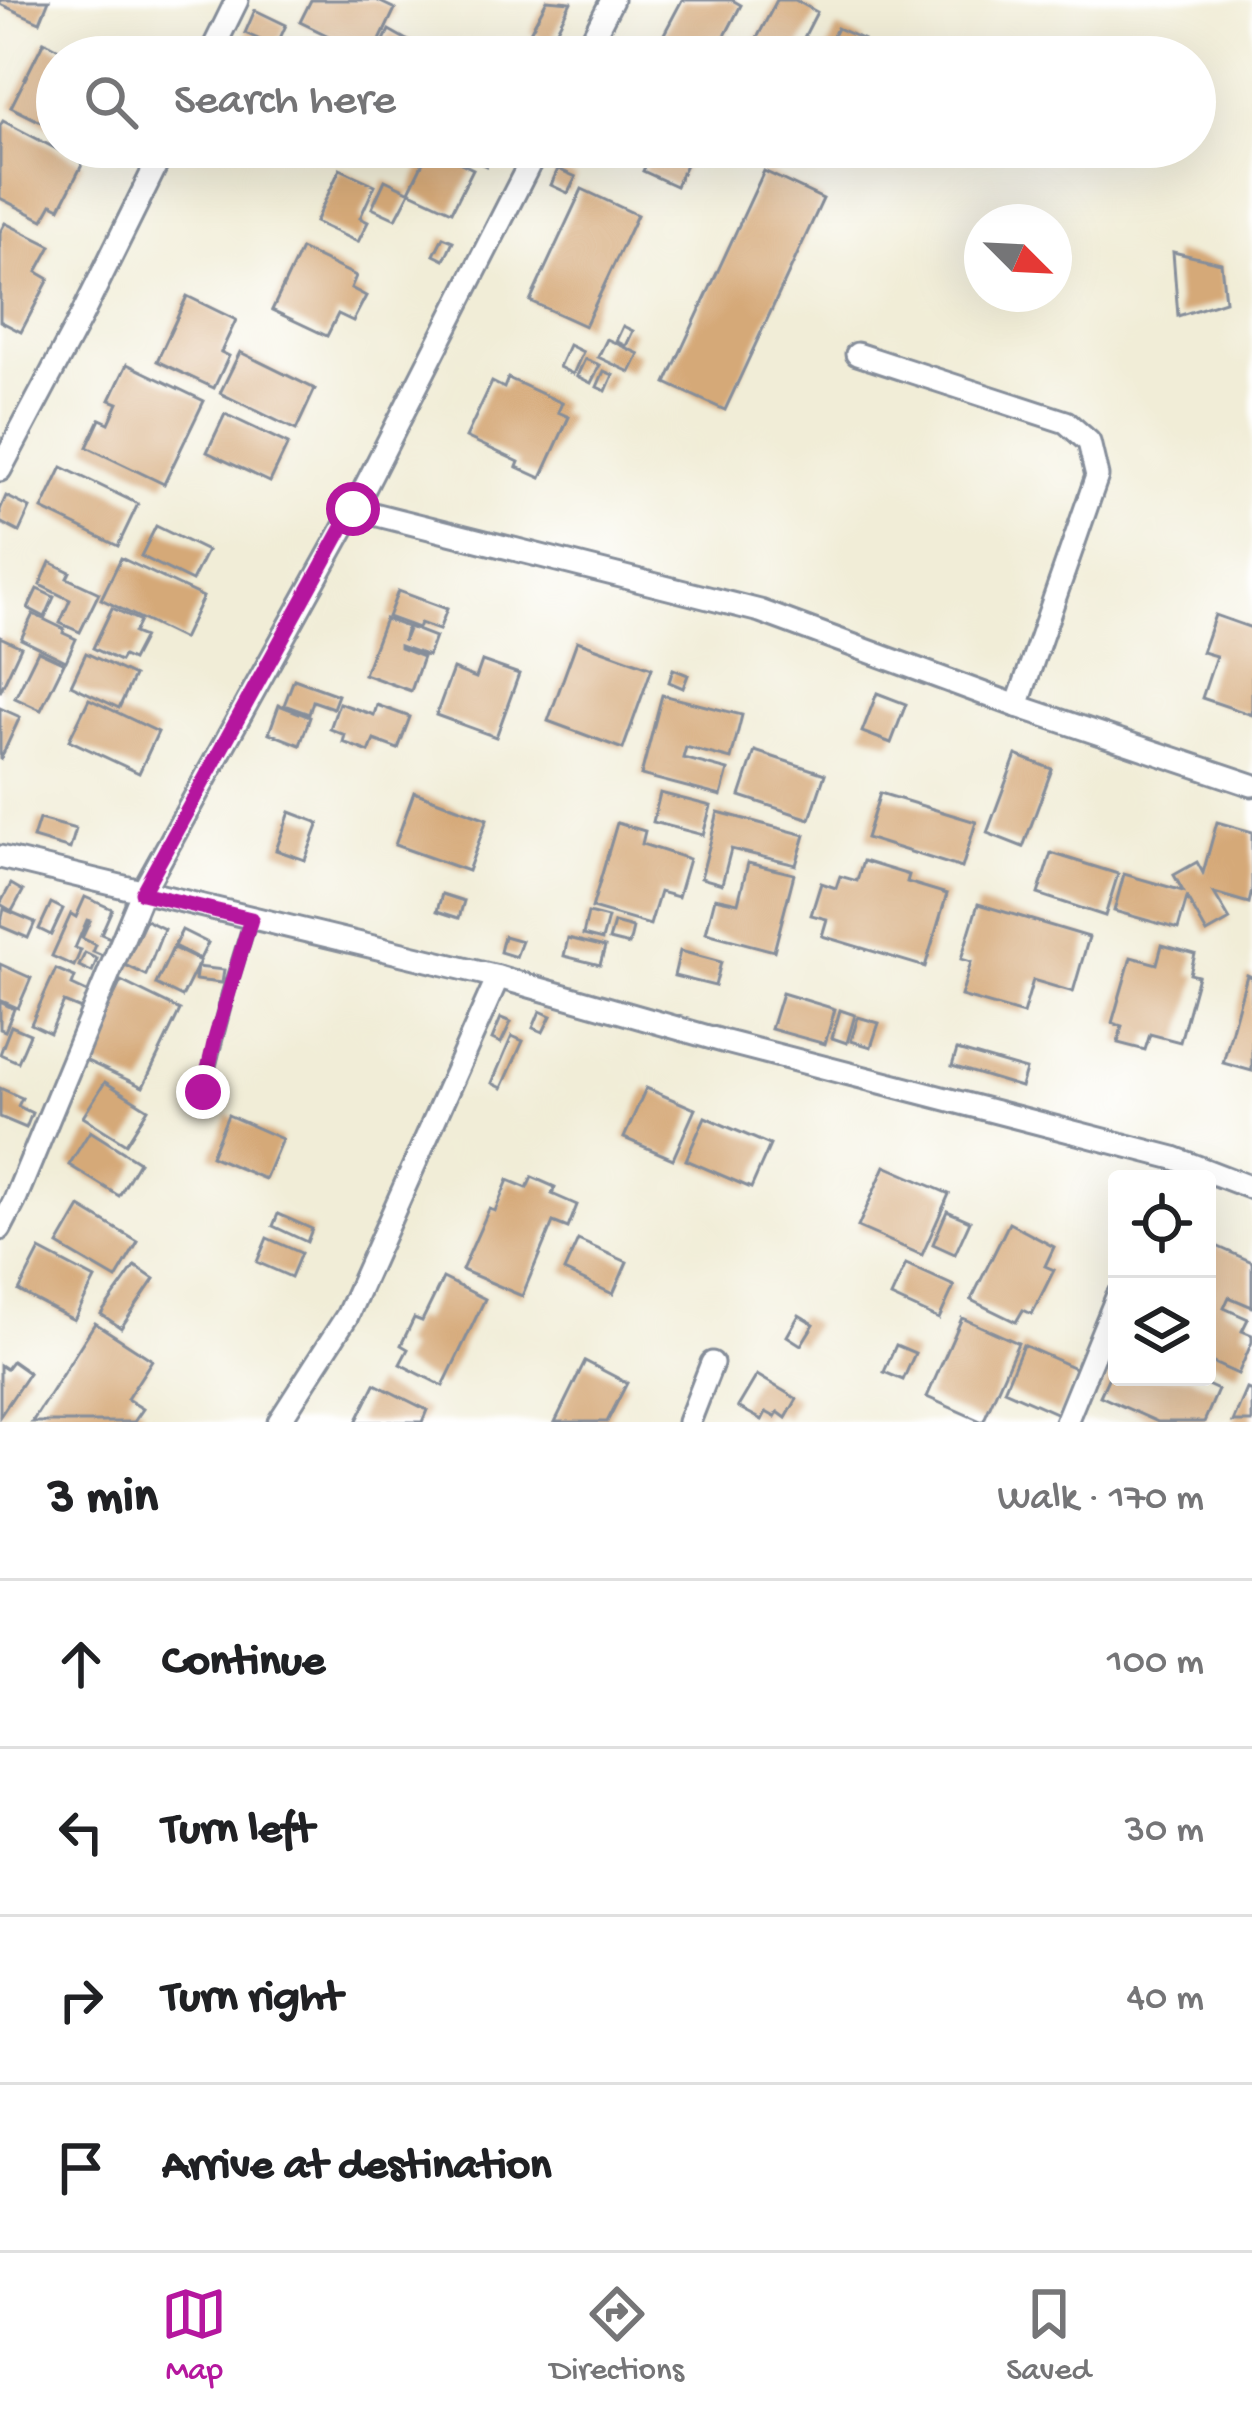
<!DOCTYPE html>
<meta charset="utf-8">
<style>
:root{--surface:#fff;--page:#f6f6f6;--text:#202124;--muted:#757577;--line:#e0e0e0;--accent:#b5179e}
body{margin:0;font-family:"Gochi Hand",sans-serif;background:var(--page);color:var(--text)}
.controls{position:absolute;right:36px;bottom:36px;display:grid;overflow:hidden;border-radius:12px;box-shadow:0 12px 48px #0002}
.controls button{width:108px;height:108px;display:grid;place-items:center;padding:0;border:0;border-bottom:3px solid var(--line);background:var(--surface);color:var(--text);font:60px sans-serif}
.compass{position:absolute;left:964px;top:204px;width:108px;height:108px;border-radius:50%;background:var(--surface);box-shadow:0 12px 48px #0002;rotate:114deg}
.stop{position:absolute;width:36px;height:36px;margin:-27px;border:9px solid #b5179e;border-radius:50%;background:#fff}
.stop.end{background:#b5179e;border-color:#fff;box-shadow:0 3px 12px #0008}
.list{margin:0;padding:0;list-style:none}
h2{display:flex;justify-content:space-between;align-items:center;height:156px;margin:0;padding:0 48px;font-size:51px}
h2 small{font-size:39px;font-weight:400;color:var(--muted)}
.list li{display:grid;grid-template-columns:78px 1fr auto;gap:36px;align-items:center;box-sizing:border-box;height:168px;padding:0 48px;border-top:3px solid var(--line)}
.list b{display:block;font-size:45px;white-space:nowrap}
.list em{font-size:39px;font-style:normal;color:var(--muted)}
.icon{flex:none;width:66px;height:66px;fill:none;stroke:currentColor;stroke-width:2;stroke-linecap:round;stroke-linejoin:round}
.map{position:relative;flex:none;width:1252px;height:1422px;overflow:hidden}
.search{position:absolute;background:var(--surface);box-shadow:0 12px 48px #0002;left:36px;right:36px;top:36px;height:132px;display:flex;align-items:center;gap:30px;box-sizing:border-box;padding:0 42px;border-radius:66px;color:var(--muted);font-size:45px}
.sheet{height:828px;background:var(--surface)}
nav{display:flex;justify-content:space-around;align-items:center;box-sizing:border-box;height:168px;border-top:3px solid var(--line);background:var(--surface);font-size:33px;color:var(--muted)}
nav a{display:grid;justify-items:center;gap:6px}
nav .on{color:var(--accent)}
.map>svg:first-child{display:block}
.building{fill:#d5a978}
.lines{fill:none;stroke-linecap:round;stroke-linejoin:round}
.service-casing{stroke:#868e9a;stroke-width:16}
.minor-casing{stroke:#868e9a;stroke-width:27}
.service{stroke:#fff;stroke-width:10}
.minor{stroke:#fff;stroke-width:21}
.route{stroke:#b5179e;stroke-width:15}
</style>
<div class="map">
<svg width="1252" height="1422" viewBox="0 0 1252 1422">
<rect width="100%" height="100%" fill="#fff"/>
<filter id="ink" filterUnits="userSpaceOnUse"><feTurbulence type="fractalNoise" baseFrequency=".00833" numOctaves="2"/><feDisplacementMap in="SourceGraphic" scale="24" xChannelSelector="R" yChannelSelector="G"/><feConvolveMatrix kernelMatrix="1 2 1 2 8 2 1 2 1" color-interpolation-filters="sRGB"/></filter>
<filter id="wash" filterUnits="userSpaceOnUse"><feTurbulence type="fractalNoise" baseFrequency=".004" numOctaves="4" result="noise"/><feDisplacementMap in="SourceGraphic" scale="48" xChannelSelector="R" yChannelSelector="G"/><feGaussianBlur stdDeviation="2.7" result="paint"/><feColorMatrix in="noise" values="0 0 0 0 0 0 0 0 0 0 0 0 0 0 0 0 0 1.4 0 .05"/><feComposite in="paint" operator="in"/></filter>
<g filter="url(#wash)">
<rect width="100%" height="100%" fill="#f1edd7"/>
<g id="blocks">
<g class="building">
<path d="M0,0H49L40,22L0,4Z"/>
<path d="M311,0H376L395,9L372,57L300,22Z"/>
<path d="M547,0L571,2L550,43L530,32Z"/>
<path d="M682,0H732L741,5L714,57H665L655,51Z"/>
<path d="M777,0H795L817,12L794,57H747Z"/>
<path d="M255,10L286,25L276,47L245,33Z"/>
<path d="M837,28L864,40L856,57H823Z"/>
<path d="M389,30L405,39L443,57H376Z"/>
<path d="M44,41L74,57H57V130L11,107Z"/>
<path d="M545,45L559,52L557,57L541,55Z"/>
<path d="M3,121L83,163L60,208L52,204L43,220L0,198V126Z"/>
<path d="M446,147H495L486,166Z"/>
<path d="M654,147H694L676,186L643,171Z"/>
<path d="M430,148L473,169L452,211L409,191Z"/>
<path d="M340,169L375,185L360,218L368,222L358,242L315,222Z"/>
<path d="M558,169L576,177L568,193L551,185Z"/>
<path d="M764,171L823,199L725,410L666,383Z"/>
<path d="M385,180L410,192L396,219L372,208Z"/>
<path d="M582,189L637,215L585,326L530,301Z"/>
<path d="M5,223L51,246L37,272L49,279L21,332L0,321V232Z"/>
<path d="M443,237L453,241L444,260L434,255Z"/>
<path d="M301,249L356,276L351,288L366,296L353,321L338,314L327,336L272,310Z"/>
<path d="M1173,252L1221,263L1225,301L1178,316Z"/>
<path d="M187,296L236,320L221,352L229,356L214,388L157,361Z"/>
<path d="M623,326L633,331L626,346L616,341Z"/>
<path d="M607,339L639,354L630,372L598,357Z"/>
<path d="M569,345L583,352L573,374L559,367Z"/>
<path d="M240,352L315,389L296,430L220,393Z"/>
<path d="M585,359L600,365L591,383L577,376Z"/>
<path d="M127,364L204,401L164,484L87,447L100,419L109,423L118,403L110,400Z"/>
<path d="M604,371L613,375L606,391L597,387Z"/>
<path d="M508,378L562,403L558,412L569,417L541,478L517,467L519,462L466,437L492,382L504,388Z"/>
<path d="M225,414L288,444L270,482L207,452Z"/>
<path d="M62,467L138,504L118,546L42,509Z"/>
<path d="M6,496L30,508L19,532L0,522V510Z"/>
<path d="M156,526L207,551L192,581L141,556Z"/>
<path d="M121,558L203,597L183,639L101,599Z"/>
<path d="M50,562L70,572L67,578L99,593L80,632L60,623L70,600L40,585Z"/>
<path d="M37,589L54,597L45,617L28,608Z"/>
<path d="M398,591L447,609L439,630L420,623L418,628L388,617Z"/>
<path d="M112,608L140,621L134,633L144,637L132,660L123,656L120,661L93,648Z"/>
<path d="M33,614L64,629L63,633L76,639L66,661L21,639Z"/>
<path d="M1215,615L1252,628V715L1202,698L1216,656L1202,652Z"/>
<path d="M385,619L407,627L403,642L409,627L435,637L428,656L400,646V648L423,657L411,691L364,674Z"/>
<path d="M0,637L21,647L0,692Z"/>
<path d="M577,641L652,668L623,749L548,721Z"/>
<path d="M38,651L64,663L41,710L15,698Z"/>
<path d="M86,653L134,676L119,708L71,685Z"/>
<path d="M482,661L519,674L496,737L436,715L453,669L476,678Z"/>
<path d="M673,669L688,675L683,688L669,682Z"/>
<path d="M294,679L338,695L333,708L313,701L309,714L284,705Z"/>
<path d="M877,693L906,704L891,743L862,732Z"/>
<path d="M662,695L742,715L731,759L686,747L683,758L728,770L721,796L641,775Z"/>
<path d="M89,699L158,732L139,773L69,740Z"/>
<path d="M339,703L374,715L377,705L410,717L398,749L374,740L369,752L343,742L345,735L330,729Z"/>
<path d="M279,705L310,717L300,745L269,733Z"/>
<path d="M0,708L20,717L0,760Z"/>
<path d="M755,751L825,774L810,819L740,796Z"/>
<path d="M1016,755L1052,769L1023,847L987,833Z"/>
<path d="M414,792L487,819L468,871L395,845Z"/>
<path d="M660,793L711,806L703,835L653,822Z"/>
<path d="M880,793L976,822L962,868L866,838Z"/>
<path d="M290,812L319,823L305,860L276,850Z"/>
<path d="M718,812L805,835L796,865L731,849L722,884L701,878Z"/>
<path d="M39,819L76,829L70,849L33,838Z"/>
<path d="M1217,822L1252,832V890L1249,903L1214,893L1230,920L1207,933L1187,898L1178,929L1114,911L1124,874L1183,891L1174,875L1197,862L1203,873Z"/>
<path d="M617,823L645,831L642,844L689,859L678,897L660,892L650,925L592,908Z"/>
<path d="M1051,853L1118,874L1105,916L1038,894Z"/>
<path d="M863,861L909,875L907,882L947,894L925,967L822,936L827,919L811,915L821,883L836,888L840,876L857,881Z"/>
<path d="M748,863L794,874L774,951L706,933L715,898L738,903Z"/>
<path d="M11,884L23,891L12,911L0,904Z"/>
<path d="M442,894L464,901L459,918L437,911Z"/>
<path d="M85,897L112,909L101,934L115,940L107,958L93,952L96,945L82,938L90,921L87,920L75,948L81,950L74,966L52,956L71,914L76,917Z"/>
<path d="M51,903L63,909L51,935L39,929Z"/>
<path d="M978,904L1089,937L1073,992L1033,980L1023,1014L961,996L971,962L961,959Z"/>
<path d="M4,909L35,922L28,938L0,926Z"/>
<path d="M588,913L608,918L602,940L583,935Z"/>
<path d="M146,920L164,929L146,975L125,965Z"/>
<path d="M614,923L633,928L629,945L609,940Z"/>
<path d="M182,930L208,943L200,959L174,946Z"/>
<path d="M504,936L522,941L516,957L500,952Z"/>
<path d="M568,938L605,947L600,965L564,956Z"/>
<path d="M1162,945L1195,954L1190,974L1198,976L1180,1042L1150,1034L1145,1050L1118,1043L1122,1026L1112,1023L1131,957L1157,964Z"/>
<path d="M173,948L200,961L182,997L156,984Z"/>
<path d="M680,951L721,962L715,986L674,976Z"/>
<path d="M85,953L97,959L92,972L79,966Z"/>
<path d="M0,964L31,978L18,1008L0,1000Z"/>
<path d="M197,967L224,970L222,983L195,980Z"/>
<path d="M56,969L75,977L72,985L89,993L81,1009L64,1002L50,1033L31,1024Z"/>
<path d="M1247,975L1252,977V1071L1223,1063Z"/>
<path d="M121,981L180,1010L143,1087L83,1059Z"/>
<path d="M782,993L835,1009L825,1044L771,1029Z"/>
<path d="M0,1002L14,1009L5,1031L0,1029Z"/>
<path d="M840,1010L855,1015L847,1043L832,1038Z"/>
<path d="M540,1011L551,1016L543,1032L533,1028Z"/>
<path d="M858,1017L879,1023L871,1047L851,1041Z"/>
<path d="M501,1018L511,1022L501,1043L492,1039Z"/>
<path d="M11,1026L30,1034L18,1062L0,1054Z"/>
<path d="M512,1036L523,1041L502,1088L492,1083Z"/>
<path d="M957,1050L1026,1070L1021,1087L952,1066Z"/>
<path d="M105,1082L148,1109L126,1144L83,1117Z"/>
<path d="M0,1088L22,1098L18,1106L32,1113L26,1128L0,1117Z"/>
<path d="M646,1088L695,1109L673,1159L624,1138Z"/>
<path d="M228,1115L282,1139L265,1179L211,1156Z"/>
<path d="M705,1117L770,1145L751,1188L686,1160Z"/>
<path d="M90,1131L139,1162L119,1196L69,1165Z"/>
<path d="M885,1166L949,1194L922,1255L858,1227Z"/>
<path d="M532,1177L555,1187L552,1194L577,1205L568,1228L553,1222L522,1296L462,1270L489,1209L495,1211L508,1180L527,1188Z"/>
<path d="M80,1207L138,1242L116,1279L58,1245Z"/>
<path d="M947,1211L970,1221L955,1254L933,1244Z"/>
<path d="M278,1214L312,1229L307,1242L273,1226Z"/>
<path d="M1009,1223L1054,1247L1045,1266L1054,1270L1032,1314L1023,1310L1016,1322L971,1300Z"/>
<path d="M267,1238L301,1253L291,1277L257,1262Z"/>
<path d="M578,1240L627,1262L613,1294L564,1271Z"/>
<path d="M1212,1244L1252,1262V1307L1229,1297L1224,1308L1248,1319L1242,1331L1252,1335V1342L1238,1374L1207,1360L1210,1337L1207,1336V1255Z"/>
<path d="M40,1250L95,1279L74,1320L19,1291Z"/>
<path d="M906,1264L954,1286L939,1319L891,1297Z"/>
<path d="M135,1266L154,1279L121,1328L101,1314Z"/>
<path d="M443,1278L485,1299L443,1386L400,1364L408,1349L401,1345L414,1318L422,1321Z"/>
<path d="M799,1315L814,1324L801,1345L787,1336Z"/>
<path d="M962,1318L1018,1343L983,1422L927,1397Z"/>
<path d="M95,1323L152,1360L127,1399L143,1409L134,1422H32Z"/>
<path d="M896,1345L915,1353L903,1380L884,1372Z"/>
<path d="M1023,1345L1077,1369L1058,1414L1004,1390Z"/>
<path d="M1117,1359V1377H1190L1218,1390L1204,1422H1158L1100,1396Z"/>
<path d="M12,1361L29,1373L0,1416V1365L6,1369Z"/>
<path d="M585,1361L627,1383L607,1422H555Z"/>
<path d="M757,1375L797,1399L786,1418L778,1412L775,1417L766,1412L762,1420L738,1407Z"/>
<path d="M375,1384L427,1410L422,1422H356Z"/>
<path d="M1247,1389L1252,1391V1422H1233Z"/>
</g>
</g>
</g>
<g filter="url(#ink)">
<use href="#blocks" fill-opacity="0" stroke="#868e9a" stroke-width="3"/>
<g class="lines">
<defs>
<path id="service" d="M203,1092L228,993L251,919"/>
<g id="minor">
<path d="M209,57L237,0"/>
<path d="M583,57L612,0"/>
<path d="M857,354L1066,422L1089,442L1097,476L1017,706"/>
<path d="M0,470L81,317L165,147"/>
<path d="M354,509L760,611L1017,706L1252,785"/>
<path d="M0,857L498,977L726,1042L1174,1158L1252,1188"/>
<path d="M0,1229L14,1202L142,893L354,509L538,147"/>
<path d="M279,1422L347,1316L498,977"/>
<path d="M689,1422L712,1363"/>
<path d="M1066,1422L1117,1297"/>
</g>
</defs>
<use href="#service" class="service-casing"/>
<use href="#minor" class="minor-casing"/>
<use href="#service" class="service"/>
<use href="#minor" class="minor"/>
</g>
</g>
<g class="lines" filter="url(#ink)">
<path class="route" d="M203,1092L215,1039L251,919L142,893L353,509"/>
</g>
</svg>
<div class="controls">
<button><svg class="icon" aria-label="locate" viewBox="0 0 24 24"><circle cx="12" cy="12" r="6"/><path d="M12 2v4M12 18v4M2 12h4M18 12h4"/></svg></button>
<button><svg class="icon" aria-label="layers" viewBox="0 0 24 24"><path d="M12 4l9 5-9 5-9-5zM3 14l9 5 9-5"/></svg></button>
</div>
<svg class="compass" viewBox="-18 -18 36 36"><path d="M0-13l5 13h-10z" fill="#e53935"/><path d="M0 13l5-13h-10z" fill="#757577"/></svg>
<div class="stop" style="left:353px;top:509px"></div>
<div class="stop end" style="left:203px;top:1092px"></div>
<div class="search"><svg class="icon" aria-label="search" viewBox="0 0 24 24"><circle cx="10" cy="10" r="6"/><path d="M15 15l6 6"/></svg>Search here</div>
</div>
<section class="sheet">
<h2>3 min<small>Walk · 170 m</small></h2>
<ul class="list">
<li><svg class="icon" aria-label="ahead" viewBox="0 0 24 24"><path d="M12 20V5M6 11l6-6 6 6"/></svg><div><b>Continue</b></div><em>100 m</em></li>
<li><svg class="icon" aria-label="left" viewBox="0 0 24 24"><path d="M17 20v-9H6M10 6l-5 5 5 5"/></svg><div><b>Turn left</b></div><em>30 m</em></li>
<li><svg class="icon" aria-label="right" viewBox="0 0 24 24"><path d="M7 20v-9h11M14 6l5 5-5 5"/></svg><div><b>Turn right</b></div><em>40 m</em></li>
<li><svg class="icon" aria-label="arrive" viewBox="0 0 24 24"><path d="M6 21V4h12l-3 4 3 4H6"/></svg><div><b>Arrive at destination</b></div></li>
</ul>
</section>
<nav>
<a class="on"><svg class="icon" aria-label="map" viewBox="0 0 24 24"><path d="M3 6l6-2 6 2 6-2v14l-6 2-6-2-6 2zM9 4v14M15 6v14"/></svg>Map</a>
<a><svg class="icon" aria-label="directions" viewBox="0 0 24 24"><path d="M12 3l9 9-9 9-9-9zM9 14v-3h6M13 9l2 2-2 2"/></svg>Directions</a>
<a><svg class="icon" aria-label="saved" viewBox="0 0 24 24"><path d="M7 4h10v16l-5-4-5 4z"/></svg>Saved</a>
</nav>
